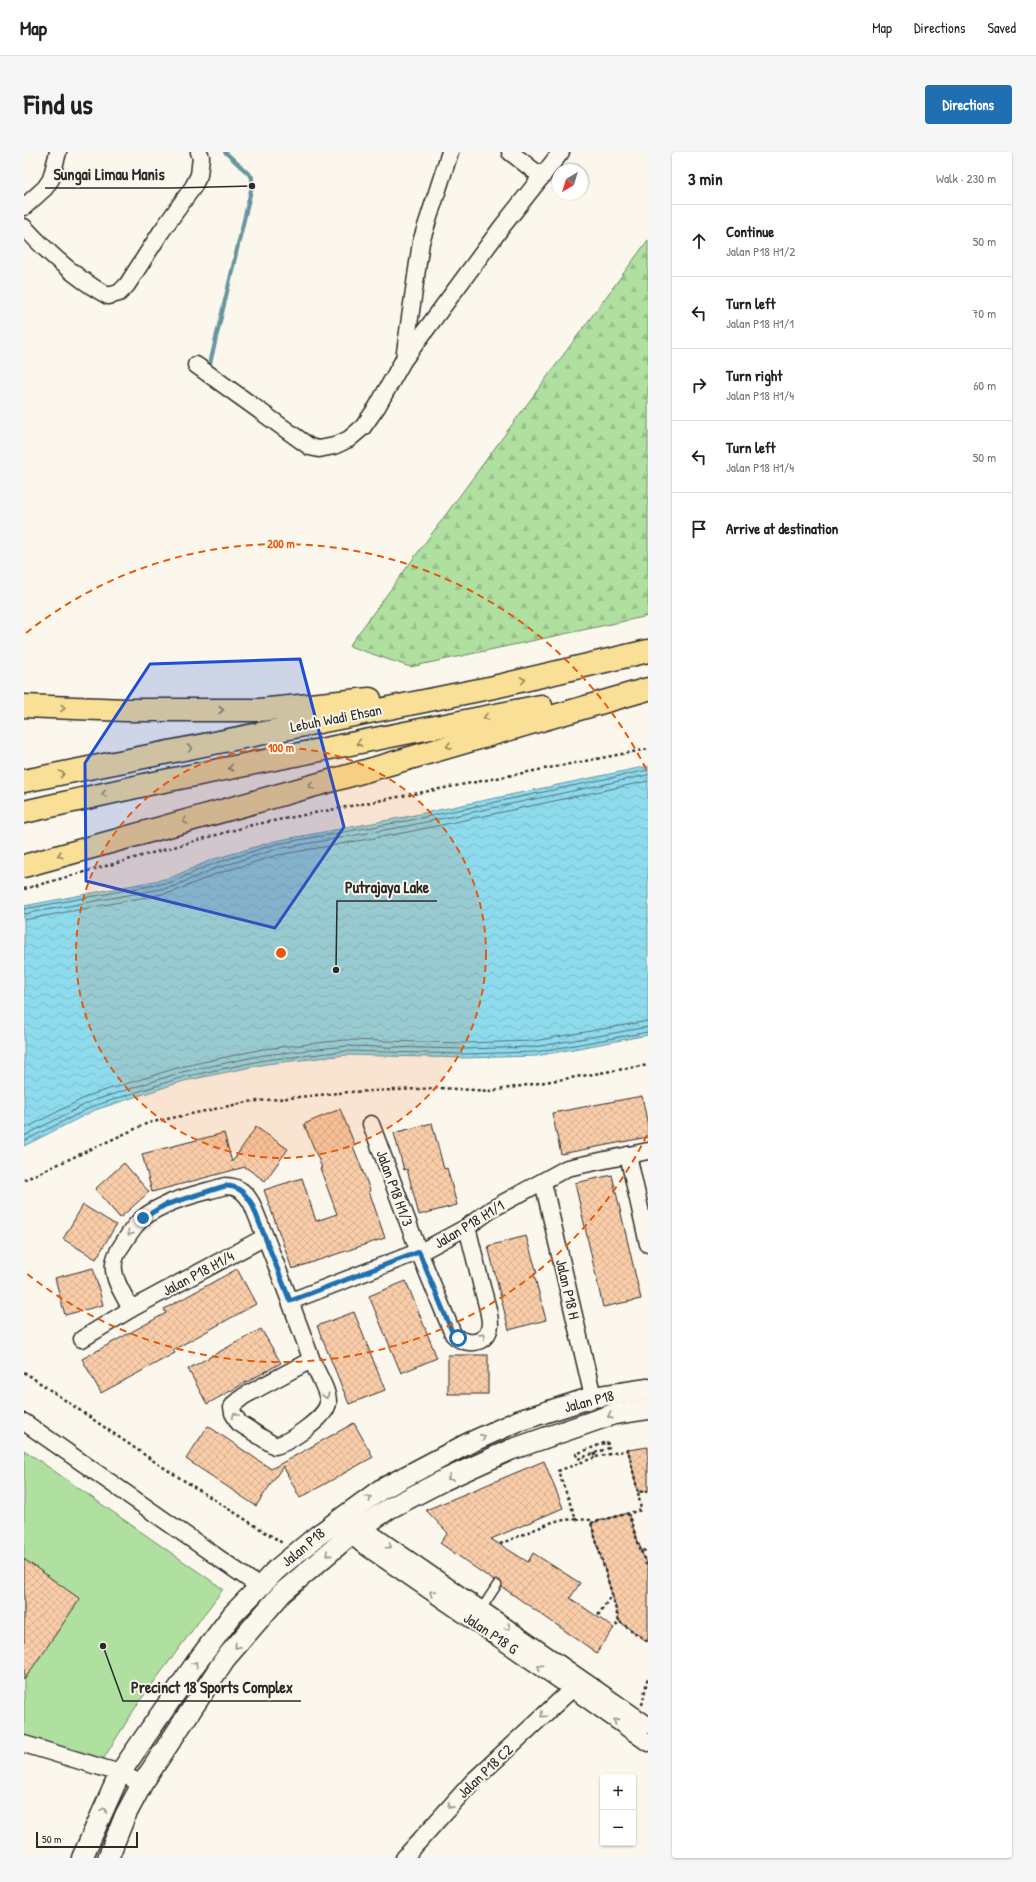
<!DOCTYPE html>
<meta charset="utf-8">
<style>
:root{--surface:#fff;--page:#f6f6f6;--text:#202124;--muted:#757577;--line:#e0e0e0;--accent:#1f6fb2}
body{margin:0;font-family:"Patrick Hand",sans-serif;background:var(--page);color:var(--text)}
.controls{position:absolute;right:12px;bottom:12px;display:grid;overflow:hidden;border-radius:4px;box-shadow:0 1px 3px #0004}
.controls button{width:36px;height:36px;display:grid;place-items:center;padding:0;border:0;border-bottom:1px solid var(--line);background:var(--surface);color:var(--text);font:20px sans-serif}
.compass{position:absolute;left:528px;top:12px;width:36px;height:36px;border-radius:50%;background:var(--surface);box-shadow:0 1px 3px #0004;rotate:218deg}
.scale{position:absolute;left:12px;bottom:10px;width:102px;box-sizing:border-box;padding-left:4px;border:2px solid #2b2b2b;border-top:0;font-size:11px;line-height:14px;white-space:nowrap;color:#2b2b2b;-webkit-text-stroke:3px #fbf7ec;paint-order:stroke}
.stop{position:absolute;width:12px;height:12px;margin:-9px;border:3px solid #1f6fb2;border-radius:50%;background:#fff}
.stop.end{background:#1f6fb2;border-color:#fff;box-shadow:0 1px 4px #0008}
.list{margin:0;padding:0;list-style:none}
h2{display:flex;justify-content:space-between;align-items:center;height:52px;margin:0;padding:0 16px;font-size:17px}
h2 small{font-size:13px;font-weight:400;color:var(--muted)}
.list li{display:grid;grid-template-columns:26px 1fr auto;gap:12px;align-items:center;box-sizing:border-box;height:72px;padding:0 16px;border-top:1px solid var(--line)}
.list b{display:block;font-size:15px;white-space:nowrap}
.list p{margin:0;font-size:13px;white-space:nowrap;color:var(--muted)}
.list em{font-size:13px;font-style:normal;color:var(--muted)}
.icon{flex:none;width:22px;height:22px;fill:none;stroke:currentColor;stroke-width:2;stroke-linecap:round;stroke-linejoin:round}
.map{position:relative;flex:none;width:624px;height:1706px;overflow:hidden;border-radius:4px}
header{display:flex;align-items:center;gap:24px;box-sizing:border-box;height:56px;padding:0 20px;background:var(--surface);border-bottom:1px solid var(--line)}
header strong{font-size:19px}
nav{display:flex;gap:22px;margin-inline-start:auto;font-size:14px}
.intro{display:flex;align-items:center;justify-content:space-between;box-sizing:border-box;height:96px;padding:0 24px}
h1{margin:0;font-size:28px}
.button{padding:10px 18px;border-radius:4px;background:var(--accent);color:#fff;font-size:14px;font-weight:700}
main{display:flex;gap:24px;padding:0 24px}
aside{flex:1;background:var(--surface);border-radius:4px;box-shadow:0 1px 3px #0004}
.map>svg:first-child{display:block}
.green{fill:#afe0a0;stroke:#6d8666}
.forest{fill:url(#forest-firs);stroke:#6d8666}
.water{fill:url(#water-waves);stroke:#66959f}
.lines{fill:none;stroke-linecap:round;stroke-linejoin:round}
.shore{stroke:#537179;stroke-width:1}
.stream{stroke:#66959f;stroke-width:4}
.building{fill:url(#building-cross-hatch);stroke:#2b2b2b}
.service-casing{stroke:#2b2b2b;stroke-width:11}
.minor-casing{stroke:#2b2b2b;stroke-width:19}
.tertiary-casing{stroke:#2b2b2b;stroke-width:23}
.primary-casing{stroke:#2b2b2b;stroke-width:25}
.path{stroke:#2b2b2b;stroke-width:2.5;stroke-dasharray:3 3;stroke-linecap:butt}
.service{stroke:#fbf7ec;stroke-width:8}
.minor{stroke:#fbf7ec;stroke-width:16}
.tertiary{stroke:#fbf7ec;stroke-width:20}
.primary{stroke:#fadf96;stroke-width:22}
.oneway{stroke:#928560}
.oneway2{stroke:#93918c}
.route{stroke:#1f6fb2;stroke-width:5}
.marked{fill:#1d4ed8;fill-opacity:0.2;stroke:#1d4ed8;stroke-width:3;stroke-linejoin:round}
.ring{fill:none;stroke:#e8590c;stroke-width:2;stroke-dasharray:7 5}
.labels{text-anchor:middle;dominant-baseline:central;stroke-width:4;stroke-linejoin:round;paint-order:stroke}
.street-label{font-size:15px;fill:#2b2b2b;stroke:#fbf7ec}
.centre{fill:#e8590c;stroke:#fbf7ec;stroke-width:2}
.ring-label{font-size:12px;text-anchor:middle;font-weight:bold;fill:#e8590c;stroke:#fbf7ec;stroke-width:4;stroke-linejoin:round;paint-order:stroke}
.leader{fill:none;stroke:#2b2b2b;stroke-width:1.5}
.callout-dot{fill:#2b2b2b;stroke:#fbf7ec;stroke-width:1.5}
.callout-label{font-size:16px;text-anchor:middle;font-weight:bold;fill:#2b2b2b;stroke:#fbf7ec;stroke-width:4;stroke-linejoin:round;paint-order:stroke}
</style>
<header>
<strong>Map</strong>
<nav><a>Map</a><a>Directions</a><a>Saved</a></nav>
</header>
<div class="intro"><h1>Find us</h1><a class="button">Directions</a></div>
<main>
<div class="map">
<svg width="624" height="1706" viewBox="0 0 624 1706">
<defs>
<pattern id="forest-firs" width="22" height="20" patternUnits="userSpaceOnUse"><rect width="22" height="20" fill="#afe0a0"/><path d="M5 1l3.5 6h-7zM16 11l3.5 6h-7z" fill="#97c08a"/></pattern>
<pattern id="water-waves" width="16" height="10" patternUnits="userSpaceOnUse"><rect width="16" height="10" fill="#8edbed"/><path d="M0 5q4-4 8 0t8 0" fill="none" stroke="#7bbccb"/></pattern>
<pattern id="building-cross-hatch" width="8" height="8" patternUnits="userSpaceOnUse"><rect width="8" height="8" fill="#facda9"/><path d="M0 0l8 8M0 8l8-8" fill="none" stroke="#d6b092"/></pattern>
</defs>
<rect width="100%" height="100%" fill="#fbf7ec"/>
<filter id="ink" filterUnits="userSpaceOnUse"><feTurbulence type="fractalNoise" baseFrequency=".025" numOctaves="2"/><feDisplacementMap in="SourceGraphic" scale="8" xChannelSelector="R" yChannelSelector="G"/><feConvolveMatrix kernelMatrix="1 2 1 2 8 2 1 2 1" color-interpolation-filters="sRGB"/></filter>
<g filter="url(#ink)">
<path class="green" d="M0,1298L199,1437L115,1550L78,1609L0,1587Z"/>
<path class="forest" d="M624,88V464L386,515L325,494Z"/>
<path class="water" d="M624,614V883L512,904L440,906L322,903L242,912L160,929L71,958L0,994V754L146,726L187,708L251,689L381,665Z"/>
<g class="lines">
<g class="shore">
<path d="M0,757L147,730L189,712L252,692L382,669L624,618"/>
<path d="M0,762L148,735L190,717L253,697L383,674L624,623"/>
<path d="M0,768L149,740L192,722L254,703L384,680L624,629"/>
<path d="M0,977L66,943L156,915L239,897L321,888L440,891L510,889L624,869"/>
<path d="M0,984L68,949L158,920L240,903L322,894L440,897L511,895L624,875"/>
<path d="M0,989L70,954L159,925L241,908L322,899L440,902L511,900L624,880"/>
</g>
<path class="stream" d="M185,216L228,34V25L201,0"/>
</g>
<g class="building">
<path d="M618,944L624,974V985L537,1002L528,961Z"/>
<path d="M316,957L331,993L329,994L346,1038L345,1039L361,1086L268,1117L240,1038L278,1026L292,1069L313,1062L296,1016H298L280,972Z"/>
<path d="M408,971L420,1017L423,1016L433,1053L395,1063L383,1017L380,1018L370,981Z"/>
<path d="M232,975L264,997L241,1029L221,1015L128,1040L118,1002L200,981L208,1010Z"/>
<path d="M100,1011L125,1040L96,1066L71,1037Z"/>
<path d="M588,1023L617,1147L579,1155L551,1031Z"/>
<path d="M59,1053L92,1073L72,1107L39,1087Z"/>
<path d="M502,1084L513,1121L510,1122L522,1168L485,1178L464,1094Z"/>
<path d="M69,1116L79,1153L41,1163L31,1126Z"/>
<path d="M213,1117L232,1152L149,1198L151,1201L77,1241L58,1207L142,1161L140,1157Z"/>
<path d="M382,1129L413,1206L377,1221L345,1144Z"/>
<path d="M330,1160L361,1238L325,1252L293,1174Z"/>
<path d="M237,1177L257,1211L183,1252L164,1217Z"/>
<rect x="424" y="1203" width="40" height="39"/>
<path d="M330,1271L349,1305L276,1346L259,1314L232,1354L162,1307L184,1274L247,1317Z"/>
<path d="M624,1295V1339L614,1340L604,1298Z"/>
<path d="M520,1309L539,1356L467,1387L504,1410L509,1401L556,1431L546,1446L590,1476L573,1501L478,1435L476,1429H470L416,1391L424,1381L402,1358Z"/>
<path d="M604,1361L624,1417V1490L596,1470L567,1371Z"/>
<path d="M0,1407L56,1447L0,1528Z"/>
</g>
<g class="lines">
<defs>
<path id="service" d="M456,1459L473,1433"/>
<g id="minor">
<path d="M486,0L518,25"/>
<path d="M0,55L21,36L27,27L34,0"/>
<path d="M0,75C24,101 53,127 84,144L95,141L103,133L137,80L169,35L175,23L177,5L175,0"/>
<path d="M381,206L477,76L537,0"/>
<path d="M172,213L286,295L295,297L310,294L325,287L339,275L353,255L380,207L397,90L426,0"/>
<path d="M347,972L395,1100L429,1182C441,1195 465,1193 466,1172C466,1160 461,1147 458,1135C453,1115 448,1095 443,1075"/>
<path d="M604,1003L624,1092"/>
<path d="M519,1030L569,1245"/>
<path d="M267,1149L404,1096L443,1075L468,1057L543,1016L624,999"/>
<path d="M107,1157C101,1145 91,1131 90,1118C88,1108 95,1097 100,1090C105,1082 111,1072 119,1066C141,1048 175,1042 201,1034C215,1034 222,1041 228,1052C249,1103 268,1154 287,1206C291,1218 305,1239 304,1251C302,1266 264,1291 251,1294L215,1271L209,1261L208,1255L211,1251L220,1244L287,1208"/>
<path d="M58,1187L107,1157L241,1085"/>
<path d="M0,1270L236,1435"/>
<path d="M331,1367L351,1384L624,1573"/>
<path d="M318,1376L339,1393L548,1537L624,1591"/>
<path d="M0,1592L96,1621L118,1632"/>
<path d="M380,1706L449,1629L548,1537"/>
</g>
<g id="tertiary">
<path d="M58,1706L96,1621L172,1511L209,1462L252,1418L293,1384L356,1338L445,1291L494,1269L569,1245L624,1237"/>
<path d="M84,1706L101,1664L118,1632L201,1507L258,1441L326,1383L366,1356L418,1329L486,1298L590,1262L624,1257"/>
</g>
<g id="primary">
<path d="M0,554L102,558H235L346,547"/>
<path d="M0,629L470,535L624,499"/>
<path d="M0,660L125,632L517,554"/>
<path d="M0,714L324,624L624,537"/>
</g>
</defs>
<use href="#service" class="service-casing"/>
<use href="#minor" class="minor-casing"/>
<use href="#tertiary" class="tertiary-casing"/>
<use href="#primary" class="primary-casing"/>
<g class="path">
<path d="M0,737L228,673L624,597"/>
<path d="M0,1028L124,971L224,950L325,940L416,936L467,939L624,913"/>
<path d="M0,1220L134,1312L260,1392"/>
<path d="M583,1290L585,1296L554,1307L552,1302Z"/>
<path d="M570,1301L572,1305L534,1319L552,1367L566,1368L567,1371L588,1442L573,1465"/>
<path d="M572,1305L604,1298L614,1340"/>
<path d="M604,1361L617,1399L624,1398"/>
<path d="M567,1371L617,1358L614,1340L624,1339"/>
<path d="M476,1392L531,1369L552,1367"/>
<path d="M617,1399L624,1417"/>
<path d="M588,1443L595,1470L590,1476"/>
<path d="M596,1470L624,1490"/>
<path d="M618,1553L624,1524"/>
</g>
<use href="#service" class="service"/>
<use href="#minor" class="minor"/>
<use href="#tertiary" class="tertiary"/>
<use href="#primary" class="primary"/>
</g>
<defs><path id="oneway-chevron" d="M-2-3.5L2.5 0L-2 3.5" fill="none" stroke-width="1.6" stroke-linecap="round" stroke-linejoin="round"/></defs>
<g class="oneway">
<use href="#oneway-chevron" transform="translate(499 528) rotate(-13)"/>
<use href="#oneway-chevron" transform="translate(39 556) rotate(3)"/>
<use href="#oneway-chevron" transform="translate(197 558)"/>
<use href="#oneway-chevron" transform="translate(462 565) rotate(169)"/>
<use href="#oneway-chevron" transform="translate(335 591) rotate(169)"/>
<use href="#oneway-chevron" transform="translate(425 594) rotate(164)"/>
<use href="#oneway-chevron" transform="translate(166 596) rotate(-11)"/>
<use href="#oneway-chevron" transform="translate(207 616) rotate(169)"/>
<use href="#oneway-chevron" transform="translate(38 622) rotate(-11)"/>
<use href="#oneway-chevron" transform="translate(287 634) rotate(165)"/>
<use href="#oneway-chevron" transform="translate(80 642) rotate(168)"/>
<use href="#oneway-chevron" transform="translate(161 669) rotate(165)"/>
<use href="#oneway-chevron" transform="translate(36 703) rotate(164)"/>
</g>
<g class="oneway2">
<use href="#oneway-chevron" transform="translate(106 1081) rotate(127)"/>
<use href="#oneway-chevron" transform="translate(459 1184) rotate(-44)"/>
<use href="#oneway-chevron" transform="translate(302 1244) rotate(74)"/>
<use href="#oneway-chevron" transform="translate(211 1263) rotate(-114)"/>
<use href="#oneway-chevron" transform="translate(586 1264) rotate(162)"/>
<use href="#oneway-chevron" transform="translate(459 1285) rotate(-24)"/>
<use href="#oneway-chevron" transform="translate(426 1326) rotate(155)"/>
<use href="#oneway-chevron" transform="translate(345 1346) rotate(-35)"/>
<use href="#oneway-chevron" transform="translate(365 1394) rotate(34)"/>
<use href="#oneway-chevron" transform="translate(304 1402) rotate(139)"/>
<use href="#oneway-chevron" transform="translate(408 1441) rotate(-145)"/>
<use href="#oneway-chevron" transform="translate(484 1475) rotate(35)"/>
<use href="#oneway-chevron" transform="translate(213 1494) rotate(131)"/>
<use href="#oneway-chevron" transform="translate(171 1512) rotate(-54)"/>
<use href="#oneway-chevron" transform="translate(516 1515) rotate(-146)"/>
<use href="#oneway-chevron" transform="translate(519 1563) rotate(137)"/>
<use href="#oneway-chevron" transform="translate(592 1569) rotate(-145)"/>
<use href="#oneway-chevron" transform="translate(426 1654) rotate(132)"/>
<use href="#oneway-chevron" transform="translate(80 1658) rotate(-66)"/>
</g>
</g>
<g class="lines" filter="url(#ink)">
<path class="route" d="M119,1066L141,1053L201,1034C215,1034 221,1041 228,1052L266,1149L395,1100L429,1182L434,1186"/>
</g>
<path class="marked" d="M276,507L320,675L251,776L62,729L61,611L126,512Z"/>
<circle cx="257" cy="801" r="205" fill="#e8590c" fill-opacity=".12"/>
<g class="ring">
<circle cx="257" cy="801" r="205"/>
<path d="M623 983A409 409 0 0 1 2 1121M2 481A409 409 0 0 1 623 619"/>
</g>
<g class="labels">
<g class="street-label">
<text transform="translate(312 566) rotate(-11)">Lebuh Wadi Ehsan</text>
<text transform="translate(371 1036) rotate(70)">Jalan P18 H1/3</text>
<text transform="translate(445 1072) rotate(-31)">Jalan P18 H1/1</text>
<text transform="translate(174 1121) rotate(-28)">Jalan P18 H1/4</text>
<text transform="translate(544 1137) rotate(77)">Jalan P18 H</text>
<text transform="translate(565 1249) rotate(-14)">Jalan P18</text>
<text transform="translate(279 1395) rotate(-40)">Jalan P18</text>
<text transform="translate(467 1481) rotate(34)">Jalan P18 G</text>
<text transform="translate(461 1619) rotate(-44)">Jalan P18 C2</text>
</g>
</g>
<circle cx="257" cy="801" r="6" class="centre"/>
<g class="ring-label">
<text x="257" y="396">200 m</text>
<text x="257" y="600">100 m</text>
</g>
<path class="leader" d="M228 34L148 36H21M312 818L313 749H413M79 1494L99 1549H277"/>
<g class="callout-dot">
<circle cx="228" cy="34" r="4"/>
<circle cx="312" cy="818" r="4"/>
<circle cx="79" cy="1494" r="4"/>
</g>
<g class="callout-label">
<text x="85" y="28">Sungai Limau Manis</text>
<text x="363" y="741">Putrajaya Lake</text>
<text x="188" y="1541">Precinct 18 Sports Complex</text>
</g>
</svg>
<div class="controls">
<button>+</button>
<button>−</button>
</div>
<svg class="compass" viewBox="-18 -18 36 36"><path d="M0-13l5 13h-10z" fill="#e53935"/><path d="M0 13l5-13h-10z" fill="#757577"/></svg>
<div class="scale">50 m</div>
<div class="stop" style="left:434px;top:1186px"></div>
<div class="stop end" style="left:119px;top:1066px"></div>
</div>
<aside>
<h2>3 min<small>Walk · 230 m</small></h2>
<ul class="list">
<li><svg class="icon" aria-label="ahead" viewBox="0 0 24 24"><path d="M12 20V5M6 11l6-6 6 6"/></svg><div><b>Continue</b><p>Jalan P18 H1/2</p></div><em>50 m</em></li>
<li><svg class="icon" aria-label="left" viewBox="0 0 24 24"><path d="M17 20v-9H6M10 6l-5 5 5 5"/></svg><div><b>Turn left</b><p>Jalan P18 H1/1</p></div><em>70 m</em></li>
<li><svg class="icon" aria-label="right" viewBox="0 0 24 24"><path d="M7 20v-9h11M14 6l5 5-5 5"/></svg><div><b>Turn right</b><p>Jalan P18 H1/4</p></div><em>60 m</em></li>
<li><svg class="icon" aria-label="left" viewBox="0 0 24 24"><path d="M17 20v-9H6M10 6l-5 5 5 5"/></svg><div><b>Turn left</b><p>Jalan P18 H1/4</p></div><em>50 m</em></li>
<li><svg class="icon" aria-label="arrive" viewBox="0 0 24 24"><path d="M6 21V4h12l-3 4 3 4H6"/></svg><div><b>Arrive at destination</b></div></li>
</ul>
</aside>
</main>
